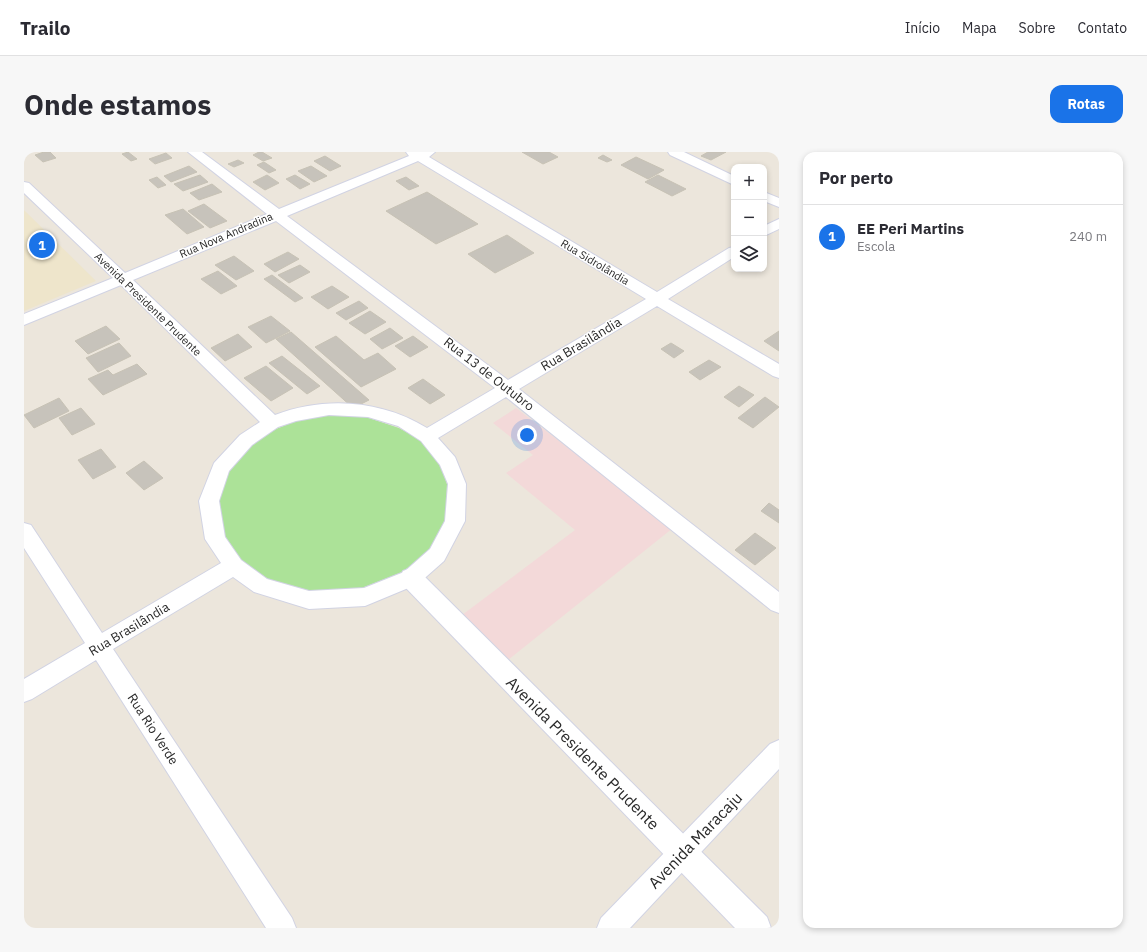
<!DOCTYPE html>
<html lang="pt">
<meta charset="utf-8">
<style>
:root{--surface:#fff;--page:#f7f7f7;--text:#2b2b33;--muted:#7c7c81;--line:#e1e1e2;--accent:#1a73e8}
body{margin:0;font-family:"IBM Plex Sans",sans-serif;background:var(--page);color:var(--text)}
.controls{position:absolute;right:12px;top:12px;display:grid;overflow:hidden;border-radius:8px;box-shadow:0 2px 6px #0003}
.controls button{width:36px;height:36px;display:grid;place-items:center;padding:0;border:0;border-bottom:1px solid var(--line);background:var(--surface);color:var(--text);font:20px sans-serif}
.you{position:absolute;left:503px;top:283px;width:14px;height:14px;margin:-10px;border:3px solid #fff;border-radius:50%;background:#1a73e8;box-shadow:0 0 0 6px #1a73e833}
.badge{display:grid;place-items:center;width:26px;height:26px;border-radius:50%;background:var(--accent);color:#fff;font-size:13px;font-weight:700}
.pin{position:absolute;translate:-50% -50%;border:2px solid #fff;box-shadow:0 1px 4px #0006}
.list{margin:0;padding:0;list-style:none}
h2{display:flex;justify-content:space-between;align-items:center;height:52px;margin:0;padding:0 16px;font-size:17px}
h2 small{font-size:13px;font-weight:400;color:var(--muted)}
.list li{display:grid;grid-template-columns:26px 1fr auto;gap:12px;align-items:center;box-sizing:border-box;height:64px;padding:0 16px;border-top:1px solid var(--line)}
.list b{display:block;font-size:15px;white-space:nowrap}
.list p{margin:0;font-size:13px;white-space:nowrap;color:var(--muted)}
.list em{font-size:13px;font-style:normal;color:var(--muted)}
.icon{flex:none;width:22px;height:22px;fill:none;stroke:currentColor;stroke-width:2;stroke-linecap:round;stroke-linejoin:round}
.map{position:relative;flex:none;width:755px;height:776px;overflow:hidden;border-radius:12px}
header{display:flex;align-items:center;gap:24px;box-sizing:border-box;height:56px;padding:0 20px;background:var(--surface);border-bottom:1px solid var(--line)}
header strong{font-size:19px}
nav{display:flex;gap:22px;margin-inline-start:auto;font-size:14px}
.intro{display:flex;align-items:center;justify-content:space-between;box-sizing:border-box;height:96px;padding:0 24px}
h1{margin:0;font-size:28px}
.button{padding:10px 18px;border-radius:12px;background:var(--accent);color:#fff;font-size:14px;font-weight:700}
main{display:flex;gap:24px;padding:0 24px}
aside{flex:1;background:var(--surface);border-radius:12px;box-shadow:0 2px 6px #0003}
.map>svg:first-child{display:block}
.education{fill:#eee5cb}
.medical{fill:#f3d9d9}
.green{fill:#ace298}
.building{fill:#c7c3bb;stroke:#c7c2b5}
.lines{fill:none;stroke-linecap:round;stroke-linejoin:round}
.street-casing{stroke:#d1d3e3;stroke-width:2}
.secondary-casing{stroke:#d1d3e3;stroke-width:2}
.street{fill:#fff;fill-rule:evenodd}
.secondary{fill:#fff;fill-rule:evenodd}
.labels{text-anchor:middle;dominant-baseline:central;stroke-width:3;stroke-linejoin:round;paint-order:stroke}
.far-street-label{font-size:11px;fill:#2a2a2a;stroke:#fff}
.street-label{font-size:13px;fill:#2a2a2a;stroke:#fff}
.near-street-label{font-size:16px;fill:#2a2a2a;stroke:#fff}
</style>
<header>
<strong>Trailo</strong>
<nav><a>Início</a><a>Mapa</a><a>Sobre</a><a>Contato</a></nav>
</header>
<div class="intro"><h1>Onde estamos</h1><a class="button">Rotas</a></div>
<main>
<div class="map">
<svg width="755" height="776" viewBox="0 0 755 776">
<rect width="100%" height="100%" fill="#ece6dc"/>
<path class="education" d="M0,58L72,129L0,159Z"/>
<path class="medical" d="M492,256L649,376L484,508L438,463L551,378L482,321L509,303L469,271Z"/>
<path class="green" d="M305,263L342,265L375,276L397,288L416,312L423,332L422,367L405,398L381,419L338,436L287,439L244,427L218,409L201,384L195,348L205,318L228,292L252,277L272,269Z"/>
<g class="building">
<path d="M20,0H26L32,6L19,10L11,3Z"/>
<path d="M104,0L113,7L107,9L98,2Z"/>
<path d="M235,0H238L248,6L239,9L229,3Z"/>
<path d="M498,0H525L534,5L519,12Z"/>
<path d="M684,0H702L687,8L677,4Z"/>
<path d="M142,1L148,6L131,12L125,7Z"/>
<path d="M579,3L588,8L583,10L574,6Z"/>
<path d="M301,4L317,14L306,19L290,9Z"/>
<path d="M612,5L640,18L624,27L597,13Z"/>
<path d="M214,8L220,11L210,15L204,12Z"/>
<path d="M240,10L252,18L245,21L233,13Z"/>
<path d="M165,14L173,20L147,30L140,24Z"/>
<path d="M287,14L303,24L290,30L274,19Z"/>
<path d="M176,23L184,30L159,39L150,32Z"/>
<path d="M243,23L255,31L241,38L229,30Z"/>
<path d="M271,23L286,32L276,37L262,27Z"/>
<path d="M634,23L662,37L648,44L621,30Z"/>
<path d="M133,25L142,33L134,36L125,28Z"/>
<path d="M382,25L395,34L385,38L372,29Z"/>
<path d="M188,32L198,40L175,48L166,41Z"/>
<path d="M403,40L454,72L412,92L362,59Z"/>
<path d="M180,52L203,69L186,76L164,59Z"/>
<path d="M159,57L180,75L163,82L141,63Z"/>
<path d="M483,83L510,101L471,121L444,102Z"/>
<path d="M264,100L275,107L251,120L240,112Z"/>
<path d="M210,104L230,119L212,128L191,113Z"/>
<path d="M276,113L286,120L265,131L254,123Z"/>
<path d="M194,119L213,134L197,142L177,127Z"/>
<path d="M248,123L279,146L271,150L240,127Z"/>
<path d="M308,134L325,145L304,157L287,145Z"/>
<path d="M335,149L344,156L322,168L312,161Z"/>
<path d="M346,159L362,170L341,182L325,171Z"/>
<path d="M247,164L266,179L242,191L224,175Z"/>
<path d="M82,174L96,187L64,202L51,189Z"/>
<path d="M366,176L379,186L358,197L346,187Z"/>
<path d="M755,179V199L740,189Z"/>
<path d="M267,180L345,248L329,256L252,187Z"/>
<path d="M214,182L228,195L201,209L187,196Z"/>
<path d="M312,184L340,208L354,201L372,217L337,235L291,195Z"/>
<path d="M389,184L404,195L386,205L371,194Z"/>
<path d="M95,191L107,204L74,220L62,206Z"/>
<path d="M647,191L660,199L650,206L637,197Z"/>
<path d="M258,204L296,234L283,242L245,211Z"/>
<path d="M685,208L697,215L676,228L665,220Z"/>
<path d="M113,212L123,222L79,243L64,227L84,218L89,223Z"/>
<path d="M242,214L269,236L247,249L220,226Z"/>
<path d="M399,227L421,243L406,252L384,236Z"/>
<path d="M715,234L730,243L715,255L700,245Z"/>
<path d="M741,245L755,255L729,276L714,266Z"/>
<path d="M35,246L45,259L10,276L0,263Z"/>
<path d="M57,256L71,272L48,283L35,266Z"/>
<path d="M77,297L92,315L69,327L54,308Z"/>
<path d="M120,309L139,326L120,338L102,321Z"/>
<path d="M745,351L755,358V371L737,359Z"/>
<path d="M731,381L752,396L731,413L711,398Z"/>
</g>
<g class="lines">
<defs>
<g id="street">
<path d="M164,0H178L255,57L385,4L382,0H411L405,5L633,140L705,96L710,95V105L644,147L755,212V226L749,224L633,154L495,237L755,440V461L747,458L482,245L414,286L431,305L442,332L441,369L420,409L394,432L341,454L285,457L230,440L209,425L89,497L268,766L272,776H242L72,508L8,547L0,550V527L61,491L0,396V371L7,373L78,481L197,411L181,387L175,349L190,311L216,283L236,270L97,133L0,173V162L89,126L0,41V30L5,31L101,121L243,62ZM394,9L622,147L484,228L263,64ZM252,69L471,236L403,276C357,248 301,244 251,263L109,128ZM305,263L344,265L374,274L397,289L416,313L424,332L421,369L406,397L380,420L340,436L285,439L243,427L217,408L201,385L195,349L205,319L228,293L254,275L272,269Z"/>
<path d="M644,0H660L710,24V33L646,3Z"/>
<path d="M740,40L755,46V55L740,49Z"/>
<path d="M755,67V77L740,84V74Z"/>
<path d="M755,588V617L606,776H573L577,766L746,592Z"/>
</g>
<path id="secondary" d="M387,416L395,419L743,765L747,776H711L379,433L376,426L379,419Z"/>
</defs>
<use href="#street" class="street-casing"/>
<use href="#secondary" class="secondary-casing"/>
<use href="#street" class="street"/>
<use href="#secondary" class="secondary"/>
</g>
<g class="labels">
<g class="far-street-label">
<text transform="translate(202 83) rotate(-23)">Rua Nova Andradina</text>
<text transform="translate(571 110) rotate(31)">Rua Sidrolândia</text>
<text transform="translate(124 152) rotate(44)">Avenida Presidente Prudente</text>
</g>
<g class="street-label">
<text transform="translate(557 192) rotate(-31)">Rua Brasilândia</text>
<text transform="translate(465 222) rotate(38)">Rua 13 de Outubro</text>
<text transform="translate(105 477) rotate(-31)">Rua Brasilândia</text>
<text transform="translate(129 577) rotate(57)">Rua Rio Verde</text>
</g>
<g class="near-street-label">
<text transform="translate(559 601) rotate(45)">Avenida Presidente Prudente</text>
<text transform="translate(671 688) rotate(-46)">Avenida Maracaju</text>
</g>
</g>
</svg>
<div class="controls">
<button>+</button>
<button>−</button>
<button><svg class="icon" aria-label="layers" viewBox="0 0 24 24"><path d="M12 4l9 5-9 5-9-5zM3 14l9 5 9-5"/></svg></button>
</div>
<div class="you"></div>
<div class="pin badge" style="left:18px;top:93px">1</div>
</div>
<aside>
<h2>Por perto<small></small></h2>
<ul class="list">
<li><span class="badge">1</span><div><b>EE Peri Martins</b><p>Escola</p></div><em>240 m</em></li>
</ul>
</aside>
</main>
